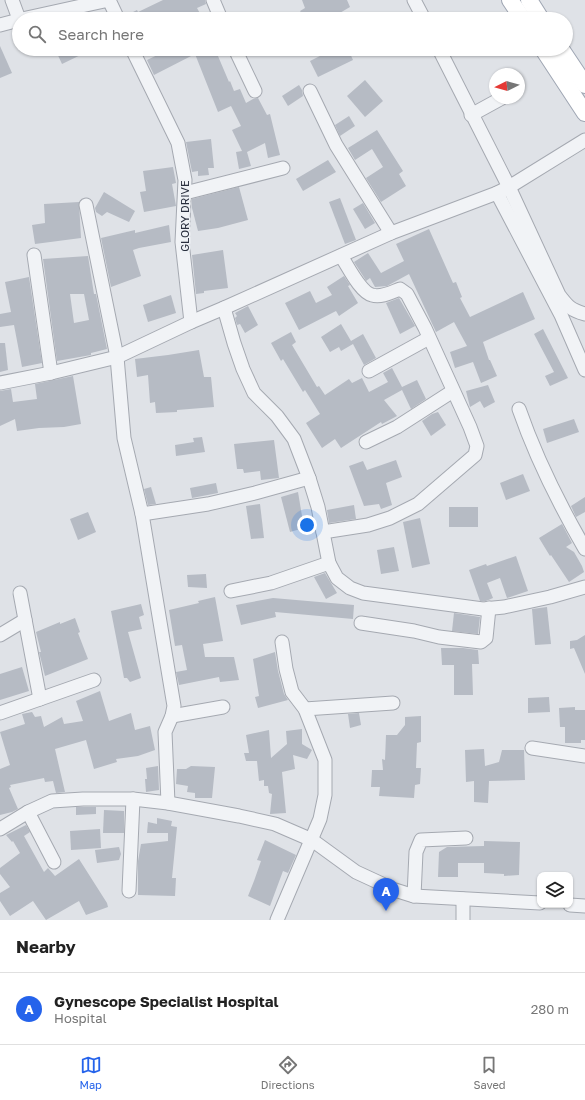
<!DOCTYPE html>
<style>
:root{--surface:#fff;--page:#f6f6f6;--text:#222;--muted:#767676;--line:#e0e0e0;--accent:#2563eb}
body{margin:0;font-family:"Golos Text",sans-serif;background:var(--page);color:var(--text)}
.controls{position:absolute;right:12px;bottom:12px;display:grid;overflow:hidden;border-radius:8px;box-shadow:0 1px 3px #0004}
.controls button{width:36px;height:36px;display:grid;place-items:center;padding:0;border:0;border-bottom:1px solid var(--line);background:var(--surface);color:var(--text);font:20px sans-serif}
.compass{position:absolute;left:489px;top:68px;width:36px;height:36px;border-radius:50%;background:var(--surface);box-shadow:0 1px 3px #0004;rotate:265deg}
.you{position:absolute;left:307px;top:525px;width:14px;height:14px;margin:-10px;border:3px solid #fff;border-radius:50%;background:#1a73e8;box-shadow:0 0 0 6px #1a73e833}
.badge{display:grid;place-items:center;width:26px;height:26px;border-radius:50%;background:var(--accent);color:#fff;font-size:13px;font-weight:700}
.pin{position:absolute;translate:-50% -33px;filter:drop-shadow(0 1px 2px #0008)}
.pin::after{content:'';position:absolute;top:21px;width:14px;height:12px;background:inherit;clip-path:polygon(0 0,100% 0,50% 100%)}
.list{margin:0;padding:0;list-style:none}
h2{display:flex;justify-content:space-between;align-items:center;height:52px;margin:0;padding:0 16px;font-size:17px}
h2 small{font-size:13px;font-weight:400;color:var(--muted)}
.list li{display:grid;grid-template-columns:26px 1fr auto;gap:12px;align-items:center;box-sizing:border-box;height:72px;padding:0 16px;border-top:1px solid var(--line)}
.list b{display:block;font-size:15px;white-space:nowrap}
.list p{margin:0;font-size:13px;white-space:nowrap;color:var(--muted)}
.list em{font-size:13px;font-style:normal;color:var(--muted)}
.icon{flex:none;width:22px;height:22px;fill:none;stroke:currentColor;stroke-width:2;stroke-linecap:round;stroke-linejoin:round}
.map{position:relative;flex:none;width:585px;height:920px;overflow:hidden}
.search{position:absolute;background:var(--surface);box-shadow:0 1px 3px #0004;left:12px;right:12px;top:12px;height:44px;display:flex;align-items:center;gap:10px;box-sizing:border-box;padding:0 14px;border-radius:22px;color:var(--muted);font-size:15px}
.sheet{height:124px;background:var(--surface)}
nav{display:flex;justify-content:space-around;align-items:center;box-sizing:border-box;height:56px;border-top:1px solid var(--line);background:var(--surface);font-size:11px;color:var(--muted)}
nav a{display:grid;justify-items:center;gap:2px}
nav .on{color:var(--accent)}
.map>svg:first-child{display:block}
.building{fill:#b6bbc4;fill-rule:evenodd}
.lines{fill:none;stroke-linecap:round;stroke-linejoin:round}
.minor-casing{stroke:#a5a9b1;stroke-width:15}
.major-casing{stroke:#9fa6b3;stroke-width:18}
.minor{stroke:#f1f3f6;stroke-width:13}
.major{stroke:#fff;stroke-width:16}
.labels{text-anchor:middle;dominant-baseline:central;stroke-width:3;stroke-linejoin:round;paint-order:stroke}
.street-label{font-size:11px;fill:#292f3e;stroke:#eef1f5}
</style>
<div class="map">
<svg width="585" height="920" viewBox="0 0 585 920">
<rect width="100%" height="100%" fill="#dfe2e7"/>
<g class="building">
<path d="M163,0H205L206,4L197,8L203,19H126L125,16L137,10L138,12Z"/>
<path d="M302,0H347L350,7L338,14L340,19H305L300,11L305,8Z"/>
<path d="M0,46L12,73L0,78Z"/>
<path d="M55,49H93L62,64Z"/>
<path d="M170,49H215L229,82L230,81L234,91L240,89L246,103L253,99L258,98L267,115L270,114L280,155L268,158L265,143L247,152L251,166L239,169L236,152L242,151L232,130L241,126L231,106L218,112L195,54L154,75L147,60Z"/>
<path d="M334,49H348L353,60L318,77L310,61Z"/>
<path d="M365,80L383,101L365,117L347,96Z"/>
<path d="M299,85L302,90L303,96L288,106L282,96Z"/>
<path d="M349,116L355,126L340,136L335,125Z"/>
<path d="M377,130L403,171L399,174L406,186L381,202L366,178L383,167L372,149L355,160L348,148Z"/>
<path d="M211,139L214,168H208L209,175L198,176V171L192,172L186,142Z"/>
<path d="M328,160L336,172L303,191L296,179Z"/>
<path d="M173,167L176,183L172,184L176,206L144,212L140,192L146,191L143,171Z"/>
<path d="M239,187L248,220L218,228L198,231L192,208V199Z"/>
<path d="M104,192L135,211L129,222L107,212L102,216L96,212L95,208Z"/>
<path d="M340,198L356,240L345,244L329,202Z"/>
<path d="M79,202L81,238L35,244L32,225L45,223L44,204Z"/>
<path d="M363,203L375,223L365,229L353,209Z"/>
<path d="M169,225L171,242L139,248L133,250L141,276L111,287L101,238L135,230V233Z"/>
<path d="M429,229L453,283L456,282L462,297L460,298L470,317L523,292L535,319L483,342L489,360H490L497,376L481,383L473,362L455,368L450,352L467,346L454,322L436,332L409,274L387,286L375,287L370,278L366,281L365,279L354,262L368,253L381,273L404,261L396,244Z"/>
<path d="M223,250L228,288L204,291V293L196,294L192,255Z"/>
<path d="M88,256L94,294H96L107,349L91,353V355L57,361L43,259ZM70,294H84L89,320L74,323Z"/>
<path d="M344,276L350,285L348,286L358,303L339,316L336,311L299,330L285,303L310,291L316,303L332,295L327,287Z"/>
<path d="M29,277L42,363L22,367L14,325L0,327V314L11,312L5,282Z"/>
<path d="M171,295L176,313L148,322L143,305Z"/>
<path d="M399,298L415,326L400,334L386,303Z"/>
<path d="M248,306L258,325L245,333L240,324L237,325L235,318L237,316L235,313Z"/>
<path d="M341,324L351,341L363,334L376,358L364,365L353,344L341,351L339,347L330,352L321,337Z"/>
<path d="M543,329L568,378L550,386L545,376L554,372L534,334Z"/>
<path d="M291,332L296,342L292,345L317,387L319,386L325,395L349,379L352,383L362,378L369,392L388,382L383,373L392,368L402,387L417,380L426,399L411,409L402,390L384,400L397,416L382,424L381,422L341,448L335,439L322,448L306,423L320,414L305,390L303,392L283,359L281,361L271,343Z"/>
<path d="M0,343H5L8,370L0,372Z"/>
<path d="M199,350L204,377H211L214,407L177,410V412L156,413L155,402L150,403L148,375L137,377L135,359L168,355Z"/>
<path d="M73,376L81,424L64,427L39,428L17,431L15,419L0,426V391L11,389L13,402L37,399L35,384Z"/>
<path d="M488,385L495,402L484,408L480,401L470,407L466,391Z"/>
<path d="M438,412L446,425L431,436L422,421L432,414Z"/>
<path d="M574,419L579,432L547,443L543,429Z"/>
<path d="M202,437L205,452L176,456L175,445L194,442L193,438Z"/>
<path d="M274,440L279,478L261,480L260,471L244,473L243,469H237L234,444Z"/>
<path d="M396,460L402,477L386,483L392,505L381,509L379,504L364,506L349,466L363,461L367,470Z"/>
<path d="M523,474L530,491L506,500L500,483Z"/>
<path d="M216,483L218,493L192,498L190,488Z"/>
<path d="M151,487L156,504L148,505L144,489Z"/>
<path d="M298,492L304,528L290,532L281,497Z"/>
<path d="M585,497V512L576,517L571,506Z"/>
<path d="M260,504L264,538L251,539L246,506Z"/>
<path d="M354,505L356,519L329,523L327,510Z"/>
<rect x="449" y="507" width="29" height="20"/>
<path d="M88,512L96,532L78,540L70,519Z"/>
<path d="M420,518L430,564L412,568L403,522Z"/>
<path d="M562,524L572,543L566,547L574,552L582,566L584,572L569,582L551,555L550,556L539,538Z"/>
<path d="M394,547L399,571L381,574L377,550Z"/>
<path d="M516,556L528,591L507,598L500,578L487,583L493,598L486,601H480L469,570L486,564L487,566Z"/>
<path d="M325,573L337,593L326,599L314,577Z"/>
<path d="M206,574L207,588L188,587L187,575Z"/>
<path d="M215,597L223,641L203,644L205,657H234L239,680L220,682L219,677L179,685L176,672L187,670L182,645L175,646L169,610L199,603L198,601Z"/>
<path d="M273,598L354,605L353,619L275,612L276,617L241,625L236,605Z"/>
<path d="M141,604L144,615L139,617L142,629L128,632L141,678L130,682L127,678H124L111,611Z"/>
<path d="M547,607L551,644L535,645L532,609Z"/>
<path d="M454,613L480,617L478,634L452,631Z"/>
<path d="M75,618L80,632L78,633L88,659L45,676L39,652H41L36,632L60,622V624Z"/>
<path d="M585,635V674L574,648L570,649V641L577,640Z"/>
<path d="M441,648H463L478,650L479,664H472L473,695H454V665H442Z"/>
<path d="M275,652L278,671L284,694L288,700L258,708L255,697L259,696L253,659Z"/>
<path d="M22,667L29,691L0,700V674Z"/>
<path d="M100,691L109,721L131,713L135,730L150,726L155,750L138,756L116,759L117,762L94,769L86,740L55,749L65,792L56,793L53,781L45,782L44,778L10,785L11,787L9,788L18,809L12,812L0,815V769L10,765L0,732L25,724L22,714L32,712L35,717L41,716L44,727L62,717L64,724L83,721L76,701Z"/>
<path d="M549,697L550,712L528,713V698Z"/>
<path d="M575,707V710H585V740H581V743H565V727H560L559,708Z"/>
<path d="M359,713L361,725L350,728L348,714Z"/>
<path d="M421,716V742L417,743L416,768H421L420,784L415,785L414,798L379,796L380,787H371L372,770H383L382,759L385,760L386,735H397L405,725V717Z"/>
<path d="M302,729V744L312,750L307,759L293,755L295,769L282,772L286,813L270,814L272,794L269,793L268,786H264V780L259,781L257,761H246L244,753H249L246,735L269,730L271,758L287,744L286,731Z"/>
<path d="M484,749L485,766L499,762L502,750H524L525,780L489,781L488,803L474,802V781L466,782L465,750Z"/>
<path d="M158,766L159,790L146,792L145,779H147L146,768Z"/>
<path d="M191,766L215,767L212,798H195V793L187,792L188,786L176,784L177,769H186Z"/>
<path d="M76,807H96V814L76,815Z"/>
<path d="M104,810L124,811V833H103Z"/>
<path d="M157,818L172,821L171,826L177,827L172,878H176L175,896L138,895V861L141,844L168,841V833H147L148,822L157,824Z"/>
<path d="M26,825L30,832L24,836L44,872L48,868L55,876L79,859L107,903L108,907L86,915L79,901L46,920L33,901L10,916L0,901V893L10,887L0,874V868L20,853L13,841L12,842L6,835Z"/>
<path d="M100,829L101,848L71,850L70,831Z"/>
<path d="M265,840L296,855L288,873L283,871L270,906L248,896L254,881L261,861L257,860Z"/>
<path d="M484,841L520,842L519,875L504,876V874L484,873V863H458V877H438L439,852L447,847L484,846Z"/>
<path d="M119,847L121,854L119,860L97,863L95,850Z"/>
</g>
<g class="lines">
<defs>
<g id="minor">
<path d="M12,0L19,19"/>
<path d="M213,0L221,19"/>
<path d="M414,0L424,19"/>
<path d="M22,19L109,0L118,19"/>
<path d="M0,25L19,20"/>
<path d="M132,49L178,143L185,180L182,242L191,322"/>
<path d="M235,49L255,91"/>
<path d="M439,49L509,187L559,295C568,307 571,310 585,314"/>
<path d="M310,91L336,145L391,233"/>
<path d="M471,115L502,98"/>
<path d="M185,193L283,168"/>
<path d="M497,193L561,315L585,370"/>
<path d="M86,205L117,357L124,438L142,514L174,706L172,716L165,732L168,803"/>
<path d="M34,255L51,373"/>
<path d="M224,308L234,343L243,369L254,393L277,416L294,439L309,478L318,507L329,563L337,578L350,588L363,593L483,609L504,607L550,597L585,587"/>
<path d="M369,371L429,338"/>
<path d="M0,383L51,373L117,357L191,322L224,308L391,233L497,193L509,187L585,140"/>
<path d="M519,409C536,458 559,504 585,549"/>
<path d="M366,442L397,427L453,391"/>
<path d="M142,514L208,504L255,493L309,478"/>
<path d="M323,532L368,525L390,518L418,504L475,455L477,446L470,427L425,328L407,294L400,289C392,292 381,298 372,295C360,292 348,266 341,256"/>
<path d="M231,591L271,583L329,563"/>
<path d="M20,593L40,699"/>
<path d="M361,623L414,631L439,637L481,642L486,638L489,608"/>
<path d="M0,635L25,620"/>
<path d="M305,709L393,703"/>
<path d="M0,713L94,680"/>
<path d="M172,716L223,707"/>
<path d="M532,748L585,756"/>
<path d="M28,812L54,862"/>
<path d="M0,829L28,812L52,801L83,799H133L168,803L239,816L275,824L312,840L356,872L395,890L414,896L540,903"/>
<path d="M129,891L133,799"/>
<path d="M414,896L416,852L421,840L466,838"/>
<path d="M570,905L585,906"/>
<path d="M277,920L320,819L325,795V760L305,709L292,692L286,669L282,642"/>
<path d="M463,920V899"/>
</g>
<g id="major">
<path d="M510,0L523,19"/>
<path d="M529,0L541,19"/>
<path d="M543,49L585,113"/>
<path d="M561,49L585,85"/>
</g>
</defs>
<use href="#minor" class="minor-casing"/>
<use href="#major" class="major-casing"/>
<use href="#minor" class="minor"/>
<use href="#major" class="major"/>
</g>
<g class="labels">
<g class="street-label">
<text transform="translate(184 216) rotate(-90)">GLORY DRIVE</text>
</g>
</g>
</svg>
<div class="controls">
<button><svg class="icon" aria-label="layers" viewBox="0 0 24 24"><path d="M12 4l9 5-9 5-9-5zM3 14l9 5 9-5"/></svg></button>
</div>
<svg class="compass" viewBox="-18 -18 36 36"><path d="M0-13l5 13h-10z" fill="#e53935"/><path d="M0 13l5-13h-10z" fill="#767676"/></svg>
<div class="you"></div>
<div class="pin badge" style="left:386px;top:911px">A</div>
<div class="search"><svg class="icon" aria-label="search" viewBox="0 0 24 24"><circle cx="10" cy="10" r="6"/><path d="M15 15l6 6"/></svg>Search here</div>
</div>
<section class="sheet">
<h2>Nearby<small></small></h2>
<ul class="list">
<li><span class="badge">A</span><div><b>Gynescope Specialist Hospital</b><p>Hospital</p></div><em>280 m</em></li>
</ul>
</section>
<nav>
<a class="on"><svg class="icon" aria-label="map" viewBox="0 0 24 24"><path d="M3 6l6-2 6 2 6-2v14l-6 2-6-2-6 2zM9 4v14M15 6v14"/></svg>Map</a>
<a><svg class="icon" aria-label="directions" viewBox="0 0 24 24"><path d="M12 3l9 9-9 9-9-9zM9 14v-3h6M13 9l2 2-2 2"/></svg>Directions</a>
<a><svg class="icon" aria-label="saved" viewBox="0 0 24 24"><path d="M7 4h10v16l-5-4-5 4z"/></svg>Saved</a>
</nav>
